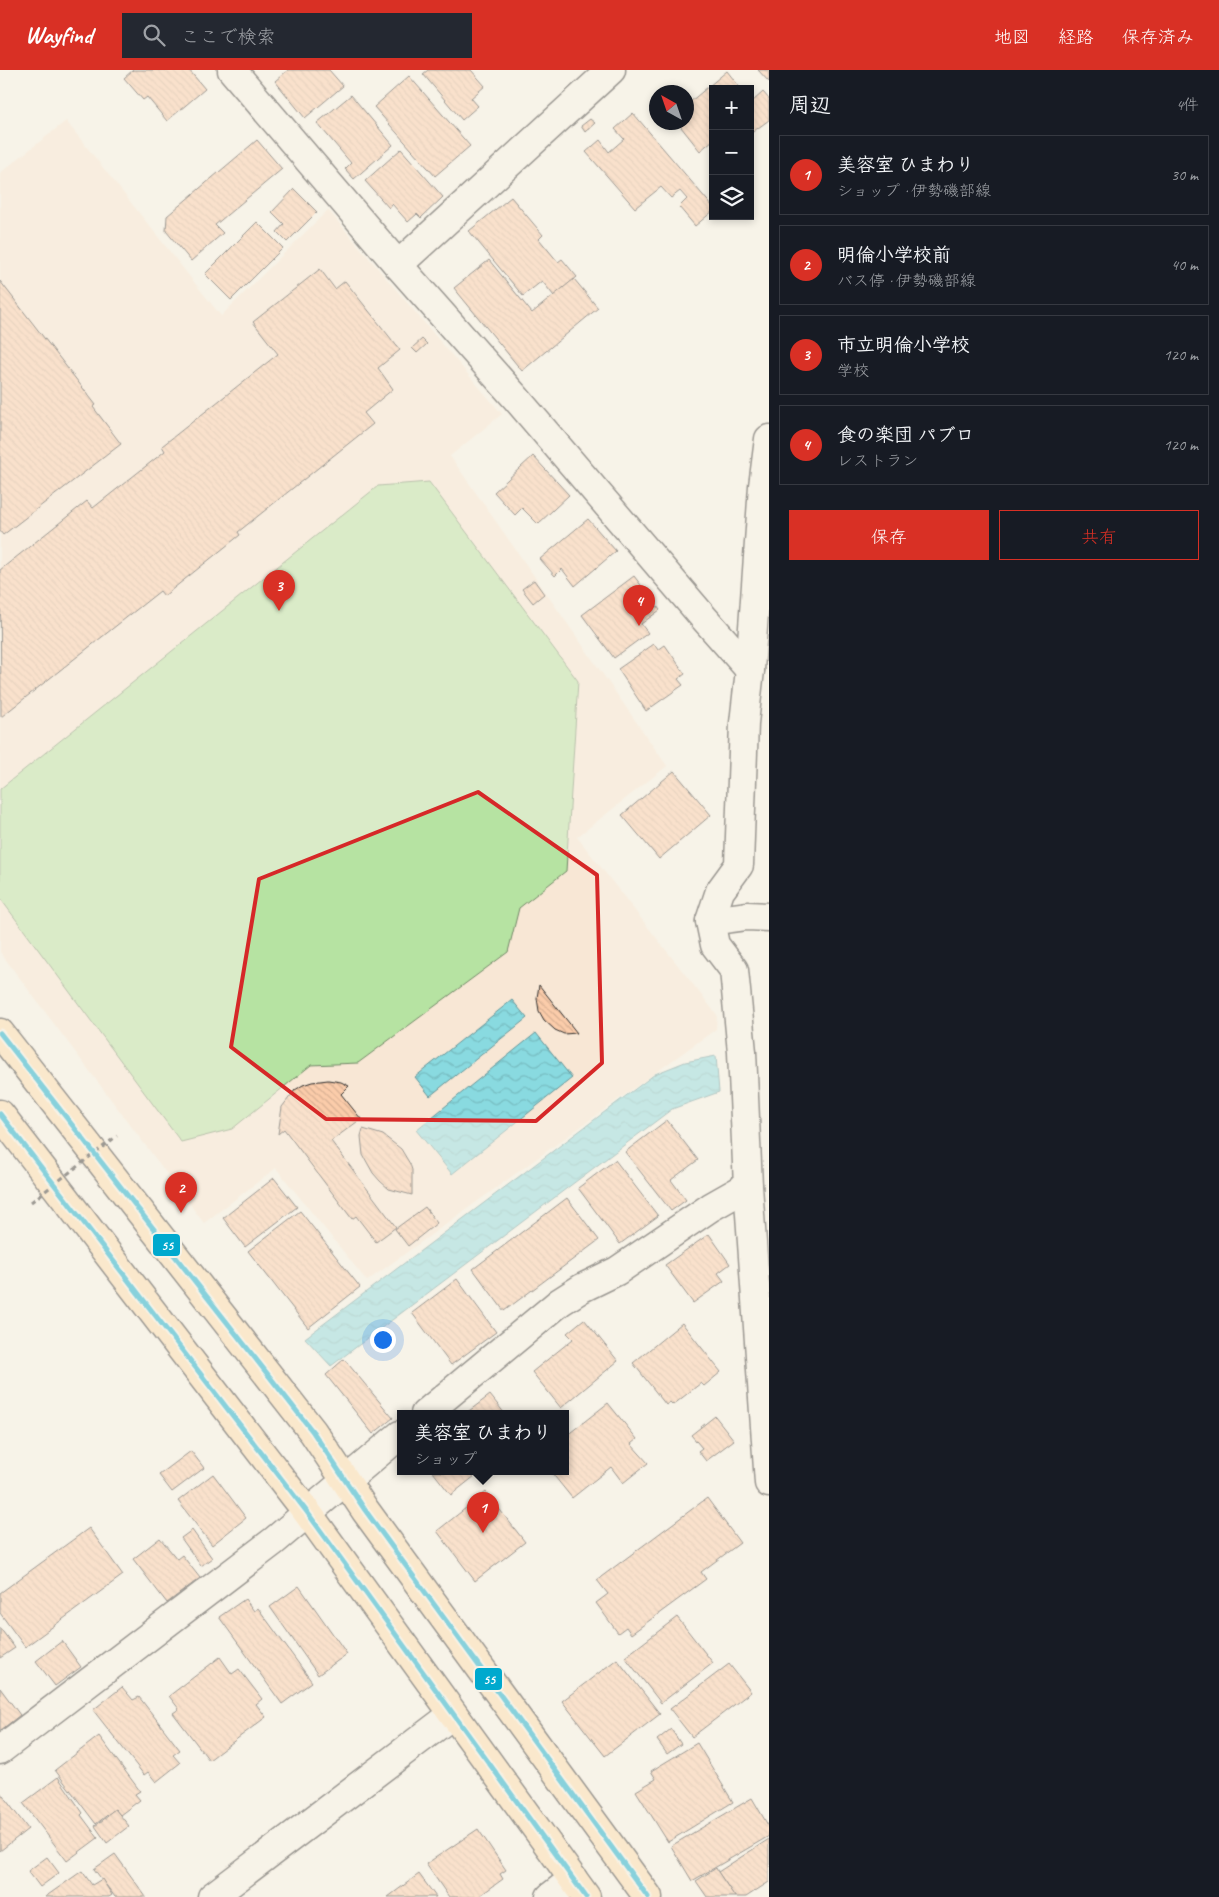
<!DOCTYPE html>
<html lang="ja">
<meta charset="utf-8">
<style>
:root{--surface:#171b24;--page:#242831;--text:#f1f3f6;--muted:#9ea1a6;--line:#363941;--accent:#d93025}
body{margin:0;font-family:Caveat,"Klee One",sans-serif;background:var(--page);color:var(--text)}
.controls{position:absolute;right:15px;top:15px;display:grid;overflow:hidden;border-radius:0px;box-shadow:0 2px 8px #0003}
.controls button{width:45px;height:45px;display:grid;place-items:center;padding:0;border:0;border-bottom:1px solid var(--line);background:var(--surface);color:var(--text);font:25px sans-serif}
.compass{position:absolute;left:649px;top:15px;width:45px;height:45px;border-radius:50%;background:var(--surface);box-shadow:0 2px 8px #0003;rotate:320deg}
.you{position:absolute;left:382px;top:1269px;width:18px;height:18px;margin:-12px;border:4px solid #fff;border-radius:50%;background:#1a73e8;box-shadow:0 0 0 8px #1a73e833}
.badge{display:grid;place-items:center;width:32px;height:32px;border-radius:50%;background:var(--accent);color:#fff;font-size:16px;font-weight:700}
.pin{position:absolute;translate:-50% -41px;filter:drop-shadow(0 1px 2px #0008)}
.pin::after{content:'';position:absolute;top:26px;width:18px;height:15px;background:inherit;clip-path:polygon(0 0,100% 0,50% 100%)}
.popup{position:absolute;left:397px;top:1340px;width:172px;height:65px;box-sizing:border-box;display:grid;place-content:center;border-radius:0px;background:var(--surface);filter:drop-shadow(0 1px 4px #0005);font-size:16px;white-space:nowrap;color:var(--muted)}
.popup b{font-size:19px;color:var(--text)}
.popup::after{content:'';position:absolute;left:50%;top:100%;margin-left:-10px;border:10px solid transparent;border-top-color:var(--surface)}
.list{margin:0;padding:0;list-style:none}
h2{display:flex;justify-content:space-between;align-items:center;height:65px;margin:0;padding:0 20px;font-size:21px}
h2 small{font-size:16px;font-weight:400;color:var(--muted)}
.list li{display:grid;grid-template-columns:32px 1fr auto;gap:15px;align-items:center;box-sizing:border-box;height:80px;margin:0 10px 10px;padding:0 10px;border:1px solid var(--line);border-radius:0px}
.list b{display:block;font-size:19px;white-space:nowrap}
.list p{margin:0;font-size:16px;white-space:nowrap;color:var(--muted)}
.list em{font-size:16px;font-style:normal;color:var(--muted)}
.actions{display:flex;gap:10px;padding:15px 20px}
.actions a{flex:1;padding:11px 0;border:1px solid var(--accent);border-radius:0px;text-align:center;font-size:18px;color:var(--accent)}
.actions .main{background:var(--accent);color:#fff}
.icon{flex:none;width:28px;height:28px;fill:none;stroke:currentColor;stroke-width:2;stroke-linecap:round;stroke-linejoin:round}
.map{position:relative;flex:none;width:769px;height:1827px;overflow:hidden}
header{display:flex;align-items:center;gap:30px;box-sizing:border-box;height:70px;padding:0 25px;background:var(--accent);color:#fff}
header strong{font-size:24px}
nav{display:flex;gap:28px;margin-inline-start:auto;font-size:18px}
.search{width:350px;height:45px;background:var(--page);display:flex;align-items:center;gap:12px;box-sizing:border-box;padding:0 18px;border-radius:0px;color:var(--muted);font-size:19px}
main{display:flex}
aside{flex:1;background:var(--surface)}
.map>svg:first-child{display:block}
.built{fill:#f8e7d5}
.green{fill:#b6e3a2;stroke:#708766}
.water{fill:url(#water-waves);stroke:#639498}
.building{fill:url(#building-back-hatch);stroke:#2b2b2b}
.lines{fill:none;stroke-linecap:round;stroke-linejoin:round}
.street-casing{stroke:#2b2b2b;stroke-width:31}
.primary-casing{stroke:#2b2b2b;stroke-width:31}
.street{stroke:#f7f3e8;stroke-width:28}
.primary{stroke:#fddcac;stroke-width:28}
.path-bridge{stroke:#2b2b2b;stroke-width:3;stroke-dasharray:5 4;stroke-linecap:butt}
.bus-1-casing{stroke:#f7f3e8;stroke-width:9}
.bus-1{stroke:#00a9ce;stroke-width:5}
.marked{fill:none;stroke:#d62828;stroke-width:4;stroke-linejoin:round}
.line-badge{stroke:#f7f3e8;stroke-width:2}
.badge-label{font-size:14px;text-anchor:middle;font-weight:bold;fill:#fff}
</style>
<header>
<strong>Wayfind</strong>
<div class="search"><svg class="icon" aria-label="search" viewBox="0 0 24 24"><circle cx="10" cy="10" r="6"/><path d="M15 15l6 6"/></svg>ここで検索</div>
<nav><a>地図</a><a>経路</a><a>保存済み</a></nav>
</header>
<main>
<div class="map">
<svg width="769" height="1827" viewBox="0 0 769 1827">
<defs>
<pattern id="water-waves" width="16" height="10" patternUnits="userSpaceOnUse" patternTransform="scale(1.25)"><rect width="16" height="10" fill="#89dae0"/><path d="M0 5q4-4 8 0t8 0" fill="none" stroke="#76bbc0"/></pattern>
<pattern id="building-back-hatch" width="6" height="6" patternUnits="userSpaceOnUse" patternTransform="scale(1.25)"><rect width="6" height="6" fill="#fbccaa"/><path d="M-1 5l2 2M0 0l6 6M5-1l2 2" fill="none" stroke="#d7af92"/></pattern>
</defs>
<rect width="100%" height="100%" fill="#f7f3e8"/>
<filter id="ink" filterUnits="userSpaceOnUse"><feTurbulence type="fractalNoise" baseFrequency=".02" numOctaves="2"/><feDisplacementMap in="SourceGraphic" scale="10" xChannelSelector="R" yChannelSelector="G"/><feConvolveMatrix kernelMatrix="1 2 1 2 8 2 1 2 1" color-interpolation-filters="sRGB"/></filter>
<g filter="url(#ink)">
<path class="built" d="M66,51L221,246L328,140L502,344L450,386L667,696L577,767L717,945L716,959L367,1211L276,1098L204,1153L0,882V103Z"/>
<path class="green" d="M429,412L578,611L566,801L519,838L508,882L358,993L311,995L232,1059L181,1072L0,828V719L378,416Z"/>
<g class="water">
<path d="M512,930L527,948L430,1026L415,1007Z"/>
<path d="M536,963L572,1008L452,1104L416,1060Z"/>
<path d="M716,986L719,1022L672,1039L331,1296L305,1268L655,1004L685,992Z"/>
</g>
<g class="building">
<path d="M133,0H189L205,19L167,51L147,27L143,30L124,8Z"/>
<path d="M288,0H329L343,16L305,48L275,11Z"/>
<path d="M428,0H471L485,16L471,28L478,36L462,50L423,4Z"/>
<path d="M758,0H769V12Z"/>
<path d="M727,1L741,19H713V70L700,81L677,52H686V28L690,32Z"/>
<path d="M409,6L470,76L435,106L374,37Z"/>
<path d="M763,22L769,29V50L750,64V30L752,32Z"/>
<path d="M351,25L393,75L354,109L345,99L351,93L317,53Z"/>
<path d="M633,43L713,137V141L695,156L679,137L687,129L680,121L671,128L661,117L635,138L586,82L600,70L609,82L624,69L615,59Z"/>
<path d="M590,49L595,53L585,62L581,56Z"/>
<path d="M257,70L282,99L215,155L223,163L191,191L166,161L167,146Z"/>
<path d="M401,79L443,127L421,148L417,144L408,152L392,134L389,138L365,111Z"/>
<path d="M294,119L317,142L287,172L277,162L284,154L272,142Z"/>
<path d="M511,127L543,165L539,169L558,192L562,189L577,207L554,226L542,211L523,226L469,161Z"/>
<path d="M257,152L283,178L231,230L205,204Z"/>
<path d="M489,190L532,243L574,209L598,238L522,301L454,218Z"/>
<path d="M320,199L335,219L345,211L400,280L378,298L393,319L364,343L373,354L238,462L240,465L164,526L160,521L1,647L0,500L87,431L93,438L165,381L162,376L278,284L253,252Z"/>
<path d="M0,211L96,335L93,337L121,374L3,465L0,461Z"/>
<path d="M422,269L427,274L417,283L412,278Z"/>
<path d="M533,386L569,425L538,454L522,438L515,445L494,422Z"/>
<path d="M588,449L616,481L575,516L562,499L555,506L540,489Z"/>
<path d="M634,506L660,540L641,554L648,563L614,588L582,545Z"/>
<path d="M534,510L544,524L533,533L522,519Z"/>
<path d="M654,574L658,580L665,575L685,604L678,609L683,615L646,641L618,599Z"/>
<path d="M674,701L711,745L659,789L622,745Z"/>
<path d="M539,915L577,963L564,964L555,960L544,950L539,941L537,928Z"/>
<path d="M328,1010L341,1012L349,1016L341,1024L361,1049L331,1071L396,1157L376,1172L356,1146L352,1149L284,1059L278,1064L282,1037L295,1020L303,1015L312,1012Z"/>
<path d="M667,1050L698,1090L671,1110L686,1130L671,1141L625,1082Z"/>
<path d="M363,1059L383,1065L401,1079L410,1094L412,1100V1125L389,1119L380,1111L373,1103L363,1085L361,1066Z"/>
<path d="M615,1090L658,1146L620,1174L578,1118Z"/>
<path d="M274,1108L297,1137L245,1177L223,1148Z"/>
<path d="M567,1128L599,1170L504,1241L473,1199Z"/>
<path d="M425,1137L437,1153L408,1176L395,1159Z"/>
<path d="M300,1141L360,1217L308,1258L248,1181Z"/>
<path d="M709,1164L730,1194L718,1203L724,1211L693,1233L665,1195Z"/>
<path d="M457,1209L496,1262L451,1295L412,1243Z"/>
<path d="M584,1249L618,1291L561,1338L532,1302L573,1269L567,1263Z"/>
<path d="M682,1253L721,1302L704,1316L701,1313L673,1335L670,1332L666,1335L633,1293Z"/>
<path d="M344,1289L393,1348L373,1364L326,1305Z"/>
<path d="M490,1325L505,1344H465Z"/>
<path d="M608,1333L637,1369L631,1374L648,1393L623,1413L611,1397L572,1428L551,1402H566V1366Z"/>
<path d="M715,1346L734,1370L706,1391L698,1381L702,1378L691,1365Z"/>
<path d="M191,1381L204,1398L172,1422L159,1405Z"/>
<path d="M433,1402H480L451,1425Z"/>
<path d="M213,1404L246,1448L212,1475L178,1431Z"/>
<path d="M486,1422L525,1472L475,1511L437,1461Z"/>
<path d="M707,1428L740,1473L701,1502L706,1509L631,1564L626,1557L618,1563L596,1533L608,1524L597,1510Z"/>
<path d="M89,1458L123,1505L25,1577L0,1543V1523Z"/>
<path d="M192,1460L212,1488L201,1496L181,1468Z"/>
<path d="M160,1468L177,1489L182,1485L200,1508L167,1533L133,1489Z"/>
<path d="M299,1516L347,1584L318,1605L270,1537Z"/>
<path d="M245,1529L254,1541L258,1538L312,1612L282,1634L219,1547Z"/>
<path d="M677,1547L713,1593L661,1633L625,1587Z"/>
<path d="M0,1558L15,1578L0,1588Z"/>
<path d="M62,1571L81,1597L55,1616L36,1591Z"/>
<path d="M220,1587L232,1604L239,1599L262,1629L256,1634L266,1647L209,1690L173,1643L179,1639L169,1626Z"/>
<path d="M617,1589L660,1644L605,1686L562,1631Z"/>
<path d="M729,1594L751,1622L692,1667L670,1639Z"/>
<path d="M122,1617L133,1630L139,1627L180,1680L173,1685L180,1693L156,1712L148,1702L144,1705L93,1640Z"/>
<path d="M0,1618L20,1645L0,1661Z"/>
<path d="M671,1659L681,1674L667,1684L657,1670Z"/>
<path d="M99,1666L140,1721L135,1724L140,1730L120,1745L115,1739L96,1754L55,1700Z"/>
<path d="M697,1673L733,1732L668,1772L636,1721L656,1709L651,1701Z"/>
<path d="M58,1707L83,1743L81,1745L98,1768L67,1791L23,1733Z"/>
<path d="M0,1722L28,1759L0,1781Z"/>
<path d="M752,1728L769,1757V1766L692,1811L671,1776Z"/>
<path d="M115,1739L129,1756L107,1773L95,1756L108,1746L107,1745Z"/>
<path d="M478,1759L506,1800L500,1804L503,1809L478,1827H449L426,1794Z"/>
<path d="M769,1769V1812L746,1827H735L718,1802Z"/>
<path d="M115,1784L146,1827H115L94,1799Z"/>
<path d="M47,1787L59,1803L40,1817L28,1801Z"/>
<path d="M716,1798L718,1802L735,1827H707L696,1811Z"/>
<path d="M82,1801L92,1815L102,1809L112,1825L109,1827H45Z"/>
<path d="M419,1804L436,1827H388Z"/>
</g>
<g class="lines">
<defs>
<g id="street">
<path d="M232,0L398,195L516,328L704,548L750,600"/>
<path d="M398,195L611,0"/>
<path d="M769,369L763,416L750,600L744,653L739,795L720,821L710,851L715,875L734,900L742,982L748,1116L769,1413"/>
<path d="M710,851L747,846L769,847"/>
<path d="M425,1344L560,1232L582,1218L617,1201L711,1137L748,1116"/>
<path d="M0,1680L274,1471L400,1365"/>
<path d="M212,1827L452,1645"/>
<path d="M550,1827L573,1809"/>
</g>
<g id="primary">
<path d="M0,963L313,1362L365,1440L648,1827"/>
<path d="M0,1044L307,1442L586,1827"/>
</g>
</defs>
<use href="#street" class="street-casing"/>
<use href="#primary" class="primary-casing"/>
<use href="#street" class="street"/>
<use href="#primary" class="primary"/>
<path class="path-bridge" d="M31,1132L117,1066"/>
<defs>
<g id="bus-1">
<path d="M0,963L313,1362L365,1440L648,1827"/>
<path d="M0,1044L307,1442L586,1827"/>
</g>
</defs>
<use href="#bus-1" class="bus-1-casing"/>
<use href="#bus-1" class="bus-1"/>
</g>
</g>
<path d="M0 0H769V1827H0ZM478,722L597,805L602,993L536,1051L326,1049L231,977L259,809Z" fill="#f7f3e8" fill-opacity=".55" fill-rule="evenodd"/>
<path class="marked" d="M478,722L597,805L602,993L536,1051L326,1049L231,977L259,809Z"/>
<g class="line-badge">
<rect x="152" y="1163" width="29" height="24" rx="5" fill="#00a9ce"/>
<rect x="474" y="1597" width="29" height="24" rx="5" fill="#00a9ce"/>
</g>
<g class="badge-label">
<text x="167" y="1180">55</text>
<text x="489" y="1614">55</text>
</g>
</svg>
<div class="controls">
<button>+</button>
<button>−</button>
<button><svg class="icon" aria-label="layers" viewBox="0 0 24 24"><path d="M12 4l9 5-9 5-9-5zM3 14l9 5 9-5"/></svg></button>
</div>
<svg class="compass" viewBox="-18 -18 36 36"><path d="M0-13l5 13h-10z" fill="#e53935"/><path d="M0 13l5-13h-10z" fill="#9ea1a6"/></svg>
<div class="you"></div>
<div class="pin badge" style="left:483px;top:1463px">1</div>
<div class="popup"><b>美容室 ひまわり</b>ショップ</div>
<div class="pin badge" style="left:181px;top:1143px">2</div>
<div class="pin badge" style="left:279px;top:541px">3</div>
<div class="pin badge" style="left:639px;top:556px">4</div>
</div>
<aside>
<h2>周辺<small>4件</small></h2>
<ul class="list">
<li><span class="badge">1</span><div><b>美容室 ひまわり</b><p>ショップ · 伊勢磯部線</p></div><em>30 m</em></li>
<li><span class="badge">2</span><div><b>明倫小学校前</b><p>バス停 · 伊勢磯部線</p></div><em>40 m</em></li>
<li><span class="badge">3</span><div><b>市立明倫小学校</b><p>学校</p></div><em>120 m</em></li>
<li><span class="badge">4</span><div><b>食の楽団 パブロ</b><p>レストラン</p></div><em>120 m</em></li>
</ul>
<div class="actions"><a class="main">保存</a><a>共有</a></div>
</aside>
</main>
